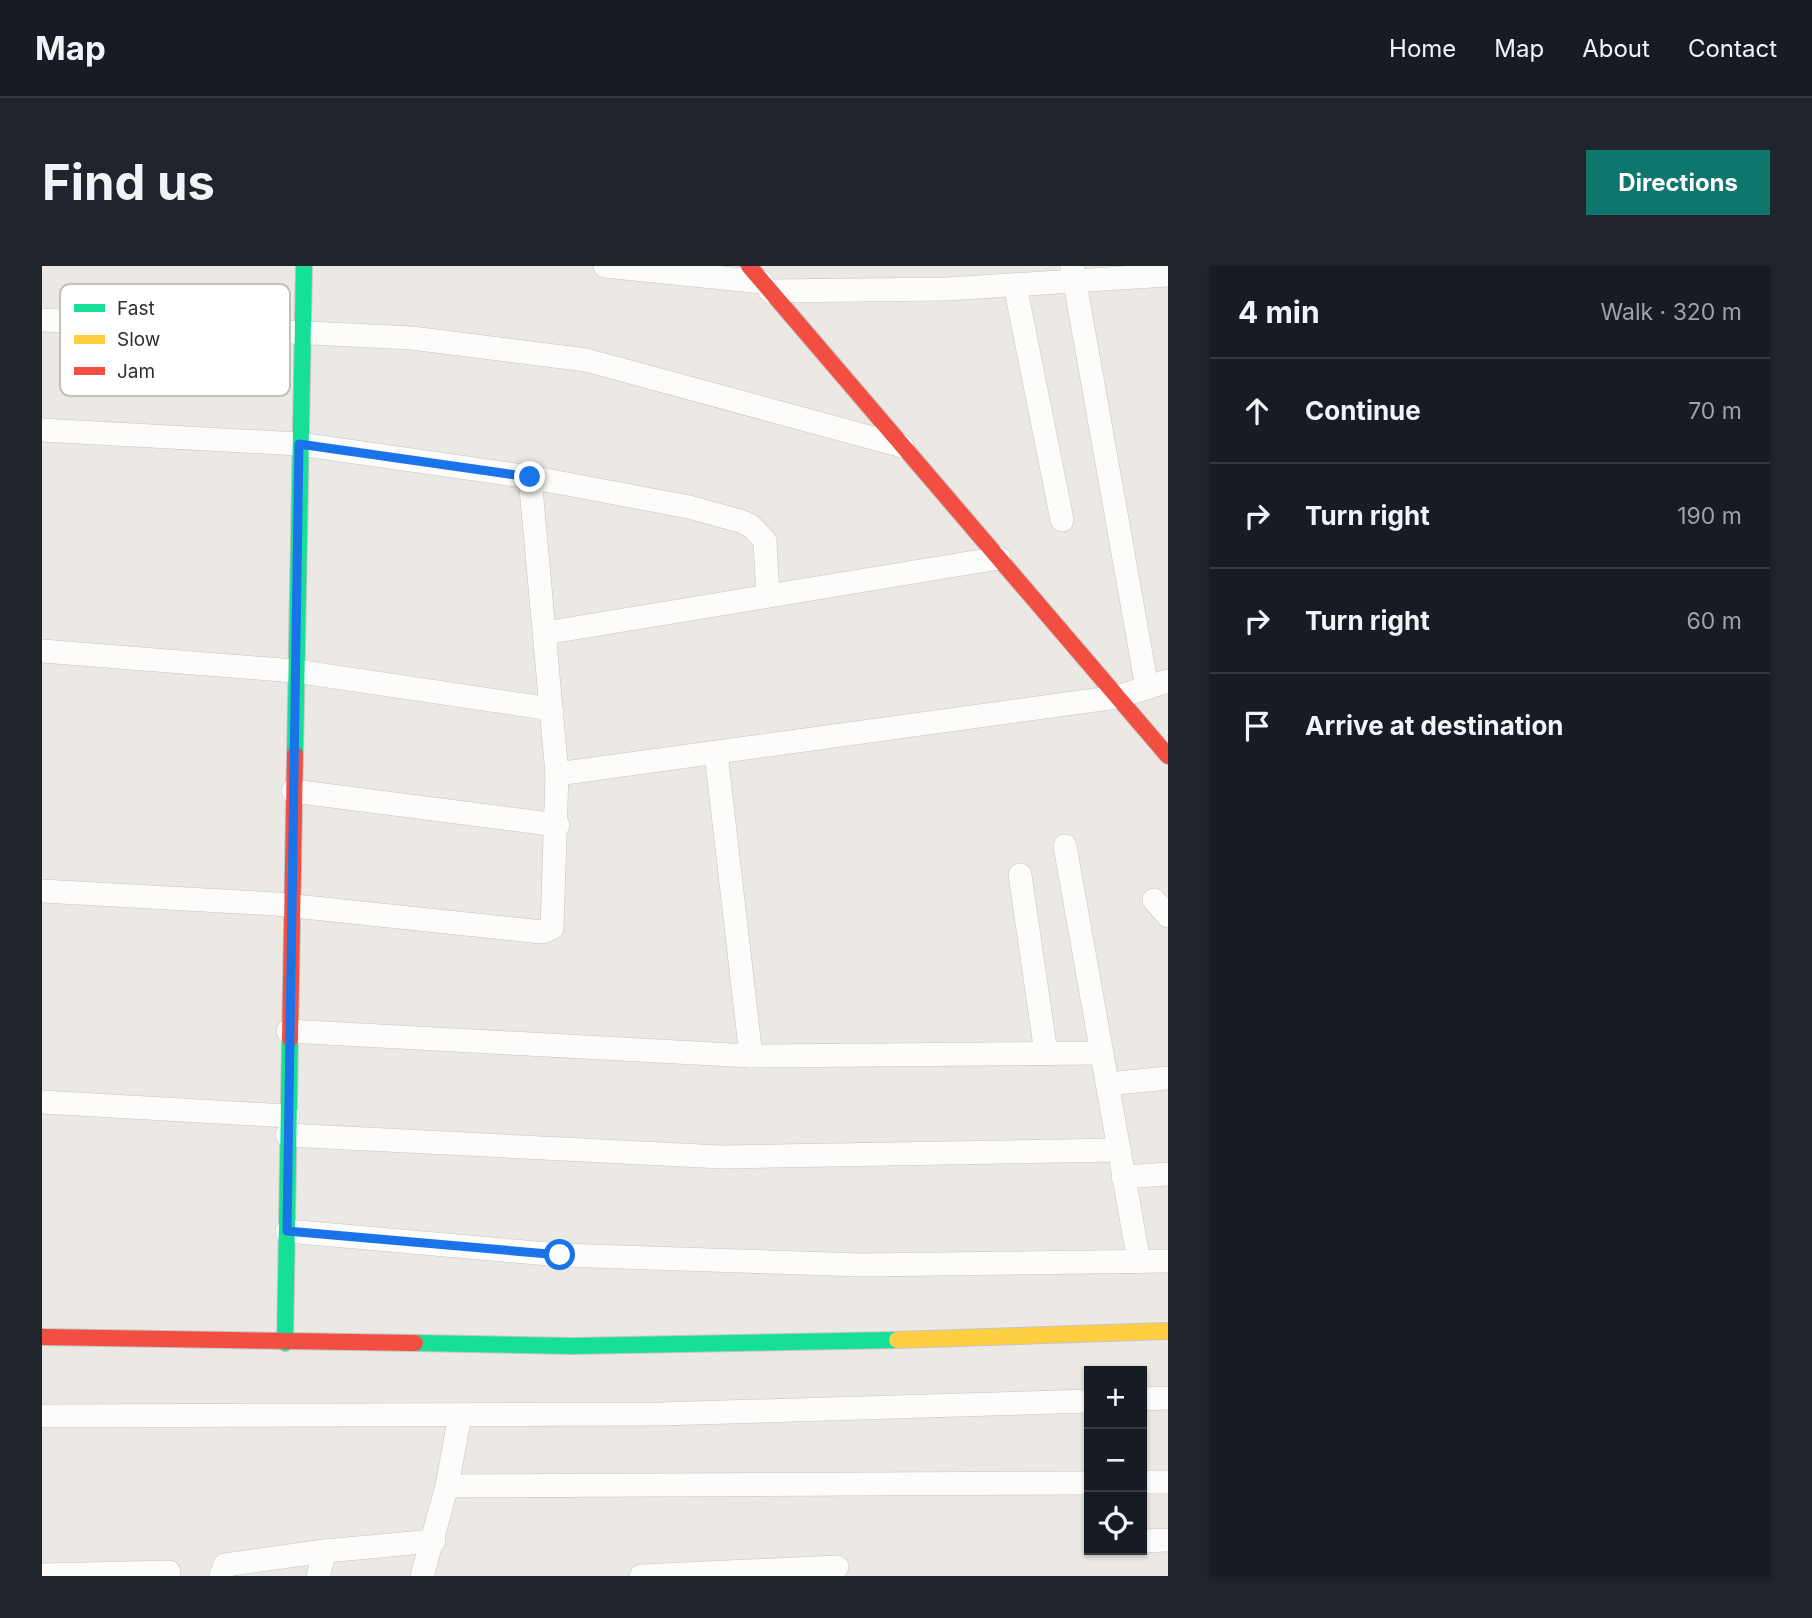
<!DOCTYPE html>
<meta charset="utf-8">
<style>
:root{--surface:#171b24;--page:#20242c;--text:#f1f3f6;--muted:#9ea1a6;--line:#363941;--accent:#0f766e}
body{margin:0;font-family:Inter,sans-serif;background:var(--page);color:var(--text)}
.controls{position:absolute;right:21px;bottom:21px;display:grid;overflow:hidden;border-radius:0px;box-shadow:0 2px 5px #0004}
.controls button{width:63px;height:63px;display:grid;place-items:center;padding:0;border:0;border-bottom:2px solid var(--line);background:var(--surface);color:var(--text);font:35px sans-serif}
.stop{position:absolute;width:21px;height:21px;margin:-16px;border:5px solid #1a73e8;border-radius:50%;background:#fff}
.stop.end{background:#1a73e8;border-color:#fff;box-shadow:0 2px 7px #0008}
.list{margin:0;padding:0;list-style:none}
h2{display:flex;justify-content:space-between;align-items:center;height:91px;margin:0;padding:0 28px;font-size:30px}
h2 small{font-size:23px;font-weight:400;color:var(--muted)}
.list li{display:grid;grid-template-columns:46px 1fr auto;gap:21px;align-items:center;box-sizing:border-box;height:105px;padding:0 28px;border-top:2px solid var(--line)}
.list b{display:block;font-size:26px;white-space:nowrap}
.list em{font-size:23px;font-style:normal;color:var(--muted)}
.icon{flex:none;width:38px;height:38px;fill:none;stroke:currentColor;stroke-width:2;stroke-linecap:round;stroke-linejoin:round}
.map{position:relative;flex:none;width:1126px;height:1310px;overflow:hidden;border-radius:0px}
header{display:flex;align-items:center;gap:42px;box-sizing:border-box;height:98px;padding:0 35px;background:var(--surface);border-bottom:2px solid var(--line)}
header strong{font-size:33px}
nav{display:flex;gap:38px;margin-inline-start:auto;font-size:24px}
.intro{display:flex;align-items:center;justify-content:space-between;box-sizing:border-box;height:168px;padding:0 42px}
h1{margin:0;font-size:49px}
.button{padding:18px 32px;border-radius:0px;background:var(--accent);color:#fff;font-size:24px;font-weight:700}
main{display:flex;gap:42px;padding:0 42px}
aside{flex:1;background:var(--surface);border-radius:0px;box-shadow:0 2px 5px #0004}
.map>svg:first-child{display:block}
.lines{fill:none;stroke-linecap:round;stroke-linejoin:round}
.street-casing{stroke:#c5c4c5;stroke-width:24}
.fast-casing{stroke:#c5c4c5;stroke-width:18}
.slow-casing{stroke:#c5c4c5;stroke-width:18}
.jam-casing{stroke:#c5c4c5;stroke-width:18}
.street{stroke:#fcfcfb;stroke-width:23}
.fast{stroke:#16e098;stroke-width:16}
.slow{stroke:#ffcf43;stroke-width:16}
.jam{stroke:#f24e42;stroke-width:16}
.route{stroke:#1a73e8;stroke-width:9}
.key{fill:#fff;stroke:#c0c0c0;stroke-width:2}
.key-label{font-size:19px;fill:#2e2e2e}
</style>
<header>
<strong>Map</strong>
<nav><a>Home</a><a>Map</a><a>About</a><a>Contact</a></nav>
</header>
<div class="intro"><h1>Find us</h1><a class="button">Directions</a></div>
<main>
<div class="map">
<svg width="1126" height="1310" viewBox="0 0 1126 1310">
<rect width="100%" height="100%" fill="#ece8e4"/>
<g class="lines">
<defs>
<g id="street">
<path d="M563,0L720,16"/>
<path d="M1030,0L1105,422"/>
<path d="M973,19L1020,254"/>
<path d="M728,25L906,23L1126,9"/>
<path d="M0,54L370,72L544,94L860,180"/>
<path d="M0,164L257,178L488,211L647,241L698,255L709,260L723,275L726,330"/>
<path d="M503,367L957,292"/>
<path d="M0,385L253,405L509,443"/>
<path d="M674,487L709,790"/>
<path d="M515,508L1075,431L1126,415"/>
<path d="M251,525L516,559"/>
<path d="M1023,580L1097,996"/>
<path d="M978,609L1004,787"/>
<path d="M0,625L234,638L500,666L510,662L515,508L488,211"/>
<path d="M1112,634L1126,650"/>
<path d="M246,765L709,790L1060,787"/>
<path d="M1065,818L1126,812"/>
<path d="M0,836L246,850"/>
<path d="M245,869L680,891L1077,884"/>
<path d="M1081,911L1126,908"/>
<path d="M245,965L518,989L819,999L1126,995"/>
<path d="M1100,1133L1126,1132"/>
<path d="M0,1150L619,1148L1047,1135"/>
<path d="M1100,1216H1126"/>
<path d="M405,1220L1047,1217"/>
<path d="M1100,1275L1126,1274"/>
<path d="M0,1309L127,1306"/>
<path d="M179,1310L183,1299L283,1285L392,1275"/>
<path d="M276,1310L283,1285"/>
<path d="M380,1310L405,1220L418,1149"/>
<path d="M599,1310L795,1301"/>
</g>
<g id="fast">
<path d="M253,488L262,0"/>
<path d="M243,1077L248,773"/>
<path d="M373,1077L530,1080L855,1074"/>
</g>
<path id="slow" d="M855,1074L1126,1065"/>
<g id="jam">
<path d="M707,0L1126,490"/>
<path d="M248,773L253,488"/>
<path d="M0,1071L373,1077"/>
</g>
</defs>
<use href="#street" class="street-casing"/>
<use href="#fast" class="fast-casing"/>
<use href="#slow" class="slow-casing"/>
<use href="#jam" class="jam-casing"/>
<use href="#street" class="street"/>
<use href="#fast" class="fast"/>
<use href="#slow" class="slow"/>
<use href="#jam" class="jam"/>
</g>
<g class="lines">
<path class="route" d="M488,211L257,178L245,965L518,989"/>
</g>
<rect x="18" y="18" width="230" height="112" rx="10" class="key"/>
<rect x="32" y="38" width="31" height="8" fill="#16e098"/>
<rect x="32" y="69" width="31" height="9" fill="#ffcf43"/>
<rect x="32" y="101" width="31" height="8" fill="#f24e42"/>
<g class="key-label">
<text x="75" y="49">Fast</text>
<text x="75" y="80">Slow</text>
<text x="75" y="112">Jam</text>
</g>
</svg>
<div class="controls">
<button>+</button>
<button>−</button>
<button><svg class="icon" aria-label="locate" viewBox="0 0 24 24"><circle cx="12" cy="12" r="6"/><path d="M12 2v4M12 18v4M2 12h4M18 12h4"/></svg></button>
</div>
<div class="stop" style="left:518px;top:989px"></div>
<div class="stop end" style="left:488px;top:211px"></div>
</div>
<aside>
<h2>4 min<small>Walk · 320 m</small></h2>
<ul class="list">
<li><svg class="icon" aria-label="ahead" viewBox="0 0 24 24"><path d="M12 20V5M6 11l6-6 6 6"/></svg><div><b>Continue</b></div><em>70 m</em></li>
<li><svg class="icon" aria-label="right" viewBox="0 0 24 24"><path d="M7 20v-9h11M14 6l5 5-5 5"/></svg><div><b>Turn right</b></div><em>190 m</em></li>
<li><svg class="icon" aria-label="right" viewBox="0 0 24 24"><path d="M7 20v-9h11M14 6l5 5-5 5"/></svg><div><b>Turn right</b></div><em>60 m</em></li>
<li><svg class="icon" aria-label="arrive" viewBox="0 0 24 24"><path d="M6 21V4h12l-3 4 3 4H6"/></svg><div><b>Arrive at destination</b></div></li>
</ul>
</aside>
</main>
